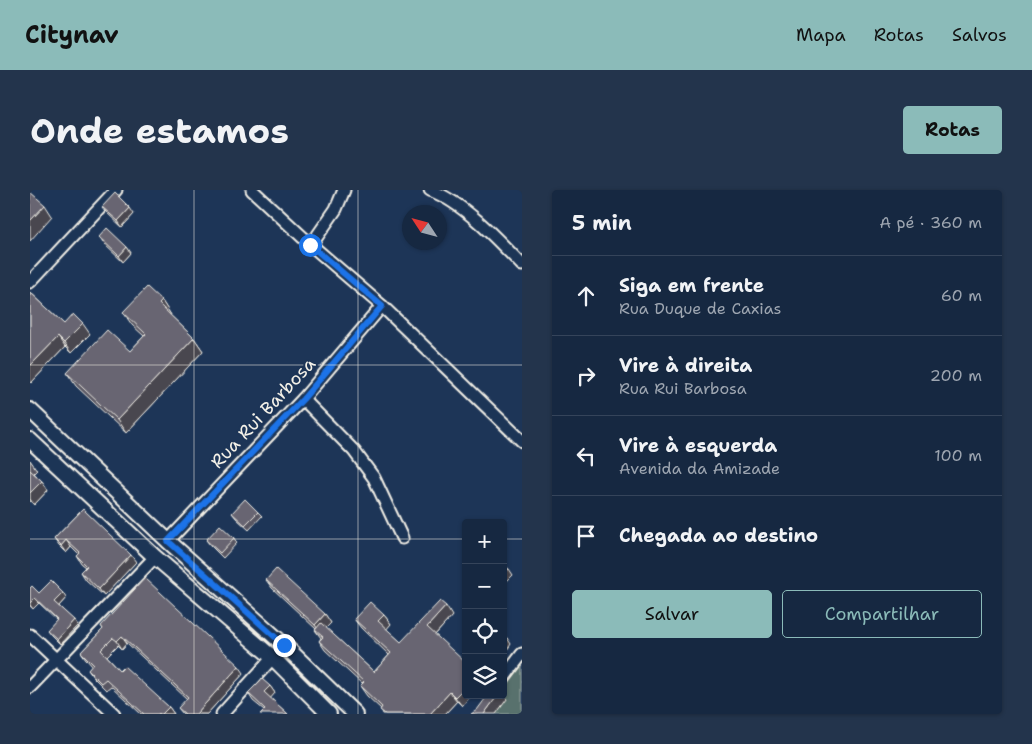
<!DOCTYPE html>
<html lang="pt">
<meta charset="utf-8">
<style>
:root{--surface:#162841;--page:#23344c;--text:#f1f3f6;--muted:#9ea6b1;--line:#35445a;--accent:#8bbbb9}
body{margin:0;font-family:"Shantell Sans",sans-serif;background:var(--page);color:var(--text)}
.controls{position:absolute;right:15px;bottom:15px;display:grid;overflow:hidden;border-radius:5px;box-shadow:0 1px 4px #0004}
.controls button{width:45px;height:45px;display:grid;place-items:center;padding:0;border:0;border-bottom:1px solid var(--line);background:var(--surface);color:var(--text);font:25px sans-serif}
.compass{position:absolute;left:372px;top:15px;width:45px;height:45px;border-radius:50%;background:var(--surface);box-shadow:0 1px 4px #0004;rotate:306deg}
.stop{position:absolute;width:15px;height:15px;margin:-11px;border:4px solid #1a73e8;border-radius:50%;background:#fff}
.stop.end{background:#1a73e8;border-color:#fff;box-shadow:0 1px 5px #0008}
.list{margin:0;padding:0;list-style:none}
h2{display:flex;justify-content:space-between;align-items:center;height:65px;margin:0;padding:0 20px;font-size:21px}
h2 small{font-size:16px;font-weight:400;color:var(--muted)}
.list li{display:grid;grid-template-columns:32px 1fr auto;gap:15px;align-items:center;box-sizing:border-box;height:80px;padding:0 20px;border-top:1px solid var(--line)}
.list b{display:block;font-size:19px;white-space:nowrap}
.list p{margin:0;font-size:16px;white-space:nowrap;color:var(--muted)}
.list em{font-size:16px;font-style:normal;color:var(--muted)}
.actions{display:flex;gap:10px;padding:15px 20px}
.actions a{flex:1;padding:11px 0;border:1px solid var(--accent);border-radius:5px;text-align:center;font-size:18px;color:var(--accent)}
.actions .main{background:var(--accent);color:#111}
.icon{flex:none;width:28px;height:28px;fill:none;stroke:currentColor;stroke-width:2;stroke-linecap:round;stroke-linejoin:round}
.map{position:relative;flex:none;width:492px;height:524px;overflow:hidden;border-radius:5px}
header{display:flex;align-items:center;gap:30px;box-sizing:border-box;height:70px;padding:0 25px;background:var(--accent);color:#111}
header strong{font-size:24px}
nav{display:flex;gap:28px;margin-inline-start:auto;font-size:18px}
.intro{display:flex;align-items:center;justify-content:space-between;box-sizing:border-box;height:120px;padding:0 30px}
h1{margin:0;font-size:35px}
.button{padding:12px 22px;border-radius:5px;background:var(--accent);color:#111;font-size:18px;font-weight:700}
main{display:flex;gap:30px;padding:0 30px}
aside{flex:1;background:var(--surface);border-radius:5px;box-shadow:0 1px 4px #0004}
.map>svg:first-child{display:block}
.green{fill:#59716d;stroke:#a6b1aa}
.lines{fill:none;stroke-linecap:round;stroke-linejoin:round}
.minor-casing{stroke:#f4f1e8;stroke-width:15}
.major-casing{stroke:#f4f1e8;stroke-width:18}
.minor{stroke:#1d3557;stroke-width:11}
.major{stroke:#1d3557;stroke-width:14}
.wall{fill:#595762;stroke:#f4f1e8}
.shaded-wall{fill:#494750;stroke:#f4f1e8}
.building{fill:#686572;stroke:#f4f1e8}
.route{stroke:#1a73e8;stroke-width:6}
.grid{fill:none;stroke:#f4f1e8;stroke-width:1;stroke-opacity:0.55}
.labels{text-anchor:middle;dominant-baseline:central;stroke-width:4;stroke-linejoin:round;paint-order:stroke}
.street-label{font-size:18px;fill:#f4f1e8;stroke:#1d3557}
</style>
<header>
<strong>Citynav</strong>
<nav><a>Mapa</a><a>Rotas</a><a>Salvos</a></nav>
</header>
<div class="intro"><h1>Onde estamos</h1><a class="button">Rotas</a></div>
<main>
<div class="map">
<svg width="492" height="524" viewBox="0 0 492 524">
<rect width="100%" height="100%" fill="#1d3557"/>
<filter id="ink" filterUnits="userSpaceOnUse"><feTurbulence type="fractalNoise" baseFrequency=".02" numOctaves="2"/><feDisplacementMap in="SourceGraphic" scale="10" xChannelSelector="R" yChannelSelector="G"/><feConvolveMatrix kernelMatrix="1 2 1 2 8 2 1 2 1" color-interpolation-filters="sRGB"/></filter>
<g filter="url(#ink)">
<path class="green" d="M492,472V524H466L477,509C466,497 484,482 492,472Z"/>
<g class="lines">
<defs>
<g id="minor">
<path d="M222,0L281,55L352,116L492,251"/>
<path d="M400,0C434,13 467,49 492,75"/>
<path d="M281,55L306,19L314,0"/>
<path d="M0,92L86,0"/>
<path d="M273,209L324,261L344,288L372,348"/>
<path d="M138,351L273,209L352,116"/>
<path d="M0,445L84,524"/>
<path d="M473,489L492,464"/>
<path d="M0,497L125,367"/>
<path d="M192,524L254,455"/>
</g>
<g id="major">
<path d="M0,220L138,351L254,455L325,524"/>
<path d="M0,250L125,367L242,467L299,524"/>
</g>
</defs>
<use href="#minor" class="minor-casing"/>
<use href="#major" class="major-casing"/>
<use href="#minor" class="minor"/>
<use href="#major" class="major"/>
</g>
<g class="wall">
<path d="M72,17L104,24L92,37L76,22Z"/>
<path d="M69,47L97,57L101,63L93,72L73,53Z"/>
<path d="M0,102L34,134L60,144L41,163L35,157L1,193L0,192Z"/>
<path d="M132,111L141,125H140L164,148L173,161L96,243L46,196L37,183L100,161L114,146L102,135L93,122Z"/>
<path d="M0,270L7,280L4,283L12,291L18,300L4,315L0,311Z"/>
<path d="M53,319L106,372L74,406L56,390L51,382L56,377L52,374L47,366L49,365L41,357L36,363L29,356L24,349Z"/>
<path d="M228,322L232,326L219,340L206,328L202,323Z"/>
<path d="M204,348L207,353L193,368L180,355L176,350Z"/>
<path d="M236,390L295,424L301,433L296,438L344,482L359,465L331,438L324,429L354,425L361,434L356,439L371,452L422,426L405,445L432,516L427,511L415,524H353L351,519L337,506L330,496L332,494L295,460L289,451L291,448L285,440L286,439L242,398Z"/>
<path d="M0,398L9,403L36,408L29,416L48,435L30,454L21,445L17,440L27,430L9,413L3,419L0,416Z"/>
<path d="M71,436L214,483L177,524H153L148,518L157,509L97,453L92,459L88,455L77,466L90,480L139,517L144,524H111L81,496L76,500L63,487L58,480L62,476L56,469L51,462L73,439Z"/>
<path d="M240,496L245,503L240,508L258,524L234,520L223,511L218,503Z"/>
</g>
<g class="shaded-wall">
<path d="M15,15L22,26L0,51V31Z"/>
<path d="M100,18L104,24L92,37L88,31Z"/>
<path d="M97,57L101,63L93,72L89,66Z"/>
<path d="M132,111L141,125L138,128L129,114Z"/>
<path d="M53,134L60,144L41,163L34,153Z"/>
<path d="M28,147L35,157L1,193L0,192V176Z"/>
<path d="M164,148L173,161L96,243L87,230Z"/>
<path d="M12,291L18,300L4,315L0,309V303Z"/>
<path d="M36,350L41,357L36,363L31,356Z"/>
<path d="M101,365L106,372L74,406L69,399Z"/>
<path d="M479,379L483,385L473,395V385Z"/>
<path d="M33,403L36,408L28,417L24,412Z"/>
<path d="M5,408L9,413L3,419L0,415V413Z"/>
<path d="M416,416L422,426L403,447L397,437Z"/>
<path d="M295,424L301,433L291,443L285,435Z"/>
<path d="M354,425L361,434L355,441L348,431Z"/>
<path d="M44,430L48,435L30,454L27,449Z"/>
<path d="M92,446L97,453L92,459L87,451Z"/>
<path d="M477,448L481,454L475,463L473,460V454Z"/>
<path d="M209,476L214,483L177,524H166Z"/>
<path d="M240,496L245,503L239,510L234,502Z"/>
<path d="M436,496V505H442L432,516L425,507Z"/>
<path d="M420,502L427,511L415,524H400Z"/>
<path d="M473,504L477,509L466,524H454L468,505H473Z"/>
<path d="M139,517L144,524H132Z"/>
</g>
<g class="building">
<path d="M0,2L15,15L0,31Z"/>
<path d="M85,3L100,18L88,31L72,17Z"/>
<path d="M77,38L97,57L89,66L69,47Z"/>
<path d="M117,97L132,111L129,114L164,148L87,230L37,183L77,140L100,161L116,144L93,122Z"/>
<path d="M0,102L34,134L43,124L53,134L34,153L28,147L0,176Z"/>
<path d="M0,280L12,291L0,303Z"/>
<path d="M215,309L228,322L215,335L202,323Z"/>
<path d="M53,319L101,365L69,399L51,382L57,376L47,366L50,363L36,350L31,356L24,349Z"/>
<path d="M190,335L204,348L190,363L176,350Z"/>
<path d="M473,374L479,379L473,385Z"/>
<path d="M246,379L295,424L285,435L236,390Z"/>
<path d="M115,388L209,476L166,524H155L148,518L158,507L92,446L87,451L83,448L71,460L90,480L94,476L139,517L132,524H130L129,523L128,524H114L76,489L71,493L58,480L63,474L51,462L73,439L71,436Z"/>
<path d="M21,391L33,403L24,412L44,430L27,449L17,440L27,429L5,408L0,413V398L2,396L9,403Z"/>
<path d="M410,411L416,416L397,437L436,473V496L425,507L420,502L400,524H355L350,520L352,517L330,496L334,492L289,451L293,447L285,440L291,433L344,482L361,463L324,429L340,412L354,425L348,431L371,452Z"/>
<path d="M473,445L477,448L473,454Z"/>
<path d="M232,489L240,496L234,502L258,524H230L235,519L218,503Z"/>
<path d="M458,505H468L454,524H441L447,520Z"/>
</g>
</g>
<g class="lines" filter="url(#ink)">
<path class="route" d="M254,455L138,351L273,209L352,116L280,55"/>
</g>
<path class="grid" d="M164,0V524M328,0V524M0,175H492M0,349H436M473,349H492"/>
<g class="labels">
<g class="street-label">
<text transform="translate(233 223) rotate(-47)">Rua Rui Barbosa</text>
</g>
</g>
</svg>
<div class="controls">
<button>+</button>
<button>−</button>
<button><svg class="icon" aria-label="locate" viewBox="0 0 24 24"><circle cx="12" cy="12" r="6"/><path d="M12 2v4M12 18v4M2 12h4M18 12h4"/></svg></button>
<button><svg class="icon" aria-label="layers" viewBox="0 0 24 24"><path d="M12 4l9 5-9 5-9-5zM3 14l9 5 9-5"/></svg></button>
</div>
<svg class="compass" viewBox="-18 -18 36 36"><path d="M0-13l5 13h-10z" fill="#e53935"/><path d="M0 13l5-13h-10z" fill="#9ea6b1"/></svg>
<div class="stop" style="left:280px;top:55px"></div>
<div class="stop end" style="left:254px;top:455px"></div>
</div>
<aside>
<h2>5 min<small>A pé · 360 m</small></h2>
<ul class="list">
<li><svg class="icon" aria-label="ahead" viewBox="0 0 24 24"><path d="M12 20V5M6 11l6-6 6 6"/></svg><div><b>Siga em frente</b><p>Rua Duque de Caxias</p></div><em>60 m</em></li>
<li><svg class="icon" aria-label="right" viewBox="0 0 24 24"><path d="M7 20v-9h11M14 6l5 5-5 5"/></svg><div><b>Vire à direita</b><p>Rua Rui Barbosa</p></div><em>200 m</em></li>
<li><svg class="icon" aria-label="left" viewBox="0 0 24 24"><path d="M17 20v-9H6M10 6l-5 5 5 5"/></svg><div><b>Vire à esquerda</b><p>Avenida da Amizade</p></div><em>100 m</em></li>
<li><svg class="icon" aria-label="arrive" viewBox="0 0 24 24"><path d="M6 21V4h12l-3 4 3 4H6"/></svg><div><b>Chegada ao destino</b></div></li>
</ul>
<div class="actions"><a class="main">Salvar</a><a>Compartilhar</a></div>
</aside>
</main>
